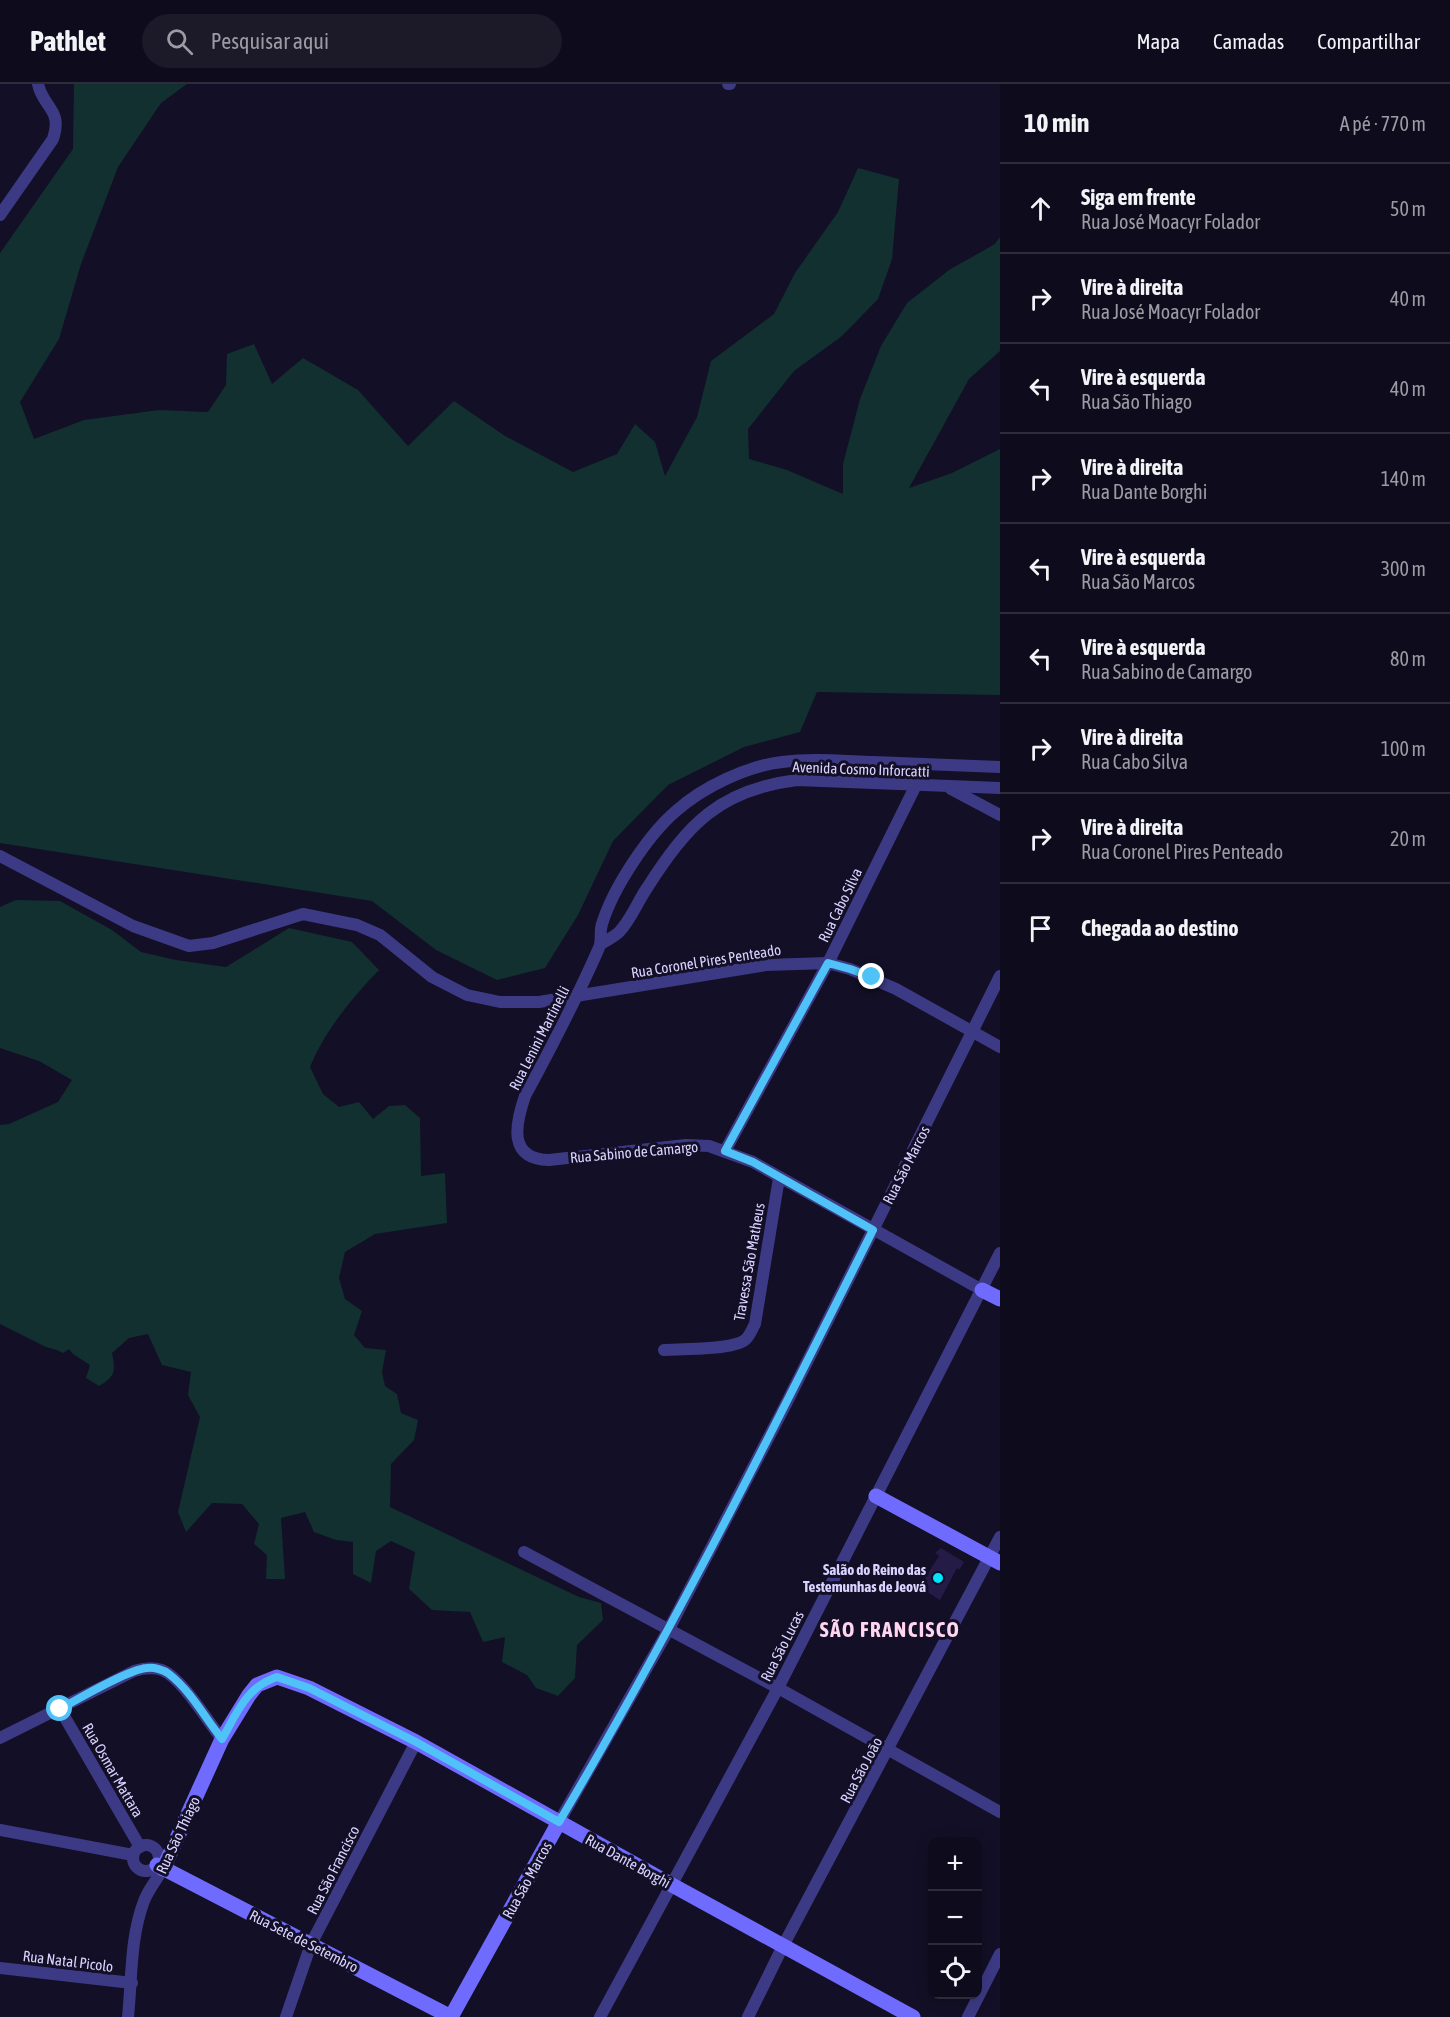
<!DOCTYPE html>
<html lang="pt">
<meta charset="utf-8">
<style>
:root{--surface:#0e0b1c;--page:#1c1929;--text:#f1f3f6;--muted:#9b9ba3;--line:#2e2b3b}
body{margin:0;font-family:"Asap Condensed",sans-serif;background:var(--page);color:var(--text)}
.controls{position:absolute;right:18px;bottom:18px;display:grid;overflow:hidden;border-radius:12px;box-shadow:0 3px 15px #0003}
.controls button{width:54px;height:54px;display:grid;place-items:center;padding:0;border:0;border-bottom:2px solid var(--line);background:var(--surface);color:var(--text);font:30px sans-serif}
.stop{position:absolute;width:18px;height:18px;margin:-14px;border:4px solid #4fc3f7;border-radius:50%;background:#fff}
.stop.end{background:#4fc3f7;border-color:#fff;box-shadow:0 2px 6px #0008}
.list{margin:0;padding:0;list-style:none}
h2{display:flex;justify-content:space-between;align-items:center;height:78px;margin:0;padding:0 24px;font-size:26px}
h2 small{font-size:20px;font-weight:400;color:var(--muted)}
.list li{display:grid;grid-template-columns:39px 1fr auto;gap:18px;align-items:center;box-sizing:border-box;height:90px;padding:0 24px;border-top:2px solid var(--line)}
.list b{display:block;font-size:22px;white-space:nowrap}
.list p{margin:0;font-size:20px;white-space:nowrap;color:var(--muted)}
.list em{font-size:20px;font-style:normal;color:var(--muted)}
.icon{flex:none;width:33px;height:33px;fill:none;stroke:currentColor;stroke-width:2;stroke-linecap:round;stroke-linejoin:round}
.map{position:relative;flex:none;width:1000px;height:1933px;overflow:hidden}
header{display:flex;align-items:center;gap:36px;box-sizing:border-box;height:84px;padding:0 30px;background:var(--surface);border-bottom:2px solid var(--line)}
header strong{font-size:28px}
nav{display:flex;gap:33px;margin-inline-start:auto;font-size:21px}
.search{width:420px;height:54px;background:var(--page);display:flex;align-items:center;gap:15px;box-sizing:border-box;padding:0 21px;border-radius:33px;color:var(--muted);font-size:22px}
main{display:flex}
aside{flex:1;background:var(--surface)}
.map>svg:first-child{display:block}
.green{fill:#12302f}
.building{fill:#241b47}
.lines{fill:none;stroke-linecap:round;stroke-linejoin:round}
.street{stroke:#3d3a85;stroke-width:12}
.secondary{stroke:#6f6bff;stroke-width:15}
.route{stroke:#4fc3f7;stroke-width:8}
.poi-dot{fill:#00e5ff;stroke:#130f26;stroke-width:2}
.labels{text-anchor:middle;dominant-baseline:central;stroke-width:6;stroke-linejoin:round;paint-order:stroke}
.street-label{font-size:15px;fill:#d9d4ff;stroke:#130f26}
.poi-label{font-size:15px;font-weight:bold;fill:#d9d4ff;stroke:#130f26;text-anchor:end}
.district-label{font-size:21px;font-weight:bold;letter-spacing:1.5px;fill:#ffd6f0;stroke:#130f26}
</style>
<header>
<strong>Pathlet</strong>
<div class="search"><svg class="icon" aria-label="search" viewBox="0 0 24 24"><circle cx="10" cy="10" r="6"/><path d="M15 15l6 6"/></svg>Pesquisar aqui</div>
<nav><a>Mapa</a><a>Camadas</a><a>Compartilhar</a></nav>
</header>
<main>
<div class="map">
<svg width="1000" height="1933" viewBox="0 0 1000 1933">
<rect width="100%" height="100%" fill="#130f26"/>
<g class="green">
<path d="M74,0H187L161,19L118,83L81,180L59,255L20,318L34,355L84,336L159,326L208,328L226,301L227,270L254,260L272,300L303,274L358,306L408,362L454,317L505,352L573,388L617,370L635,340L655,358L665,392L697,333L711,277L774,230L795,189L838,128L858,84L899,95L892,175L878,215L842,252L794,287L748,345L749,375L787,386L843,410V380L860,315L881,262L907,219L949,186L995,160L1000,153V267L969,295L909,404L952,389L1000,365V611L817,608L800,648L744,663L668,701L613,757L578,831L545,884L497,896L436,866L372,817L0,759V169L73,65Z"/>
<path d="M16,816L60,817L112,846L141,868L176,876L226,883L289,844L352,858L379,886C351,915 326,945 310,983L323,1010L339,1023L359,1018L373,1035L389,1022L405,1021L420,1034L421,1092L445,1089L447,1139L375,1150L345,1168L339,1194L345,1215L362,1227L354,1251L365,1264L386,1266L382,1288L385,1302L397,1310L401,1329L418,1336L414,1356L391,1380L390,1423L579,1513L601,1519L603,1536L577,1561L575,1594L558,1612L536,1604L527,1591L502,1578L505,1553L483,1558L470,1528L432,1526L409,1505L415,1468L391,1457L376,1467L371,1499L353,1490V1458L336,1456L314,1448L305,1428L281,1434L285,1495H266L267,1471L254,1460L259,1440L242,1420L212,1419L186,1448L178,1428L200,1333L188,1311L191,1288L162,1281L148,1250L129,1254L112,1269C116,1287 115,1293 99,1302L86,1294L90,1281L73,1270L69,1265L63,1269L57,1266L46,1263L0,1240V1041L9,1040L58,1018L72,996L39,977L0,964V823Z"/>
</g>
<path class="building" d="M941,1464L964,1478L959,1486L957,1484L940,1516L919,1503L939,1472L935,1469Z"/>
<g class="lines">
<g class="street">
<path d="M728,0H730"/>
<path d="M0,131L53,55C63,25 43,24 38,0"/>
<path d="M951,705L1000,731"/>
<path d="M0,772L133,842L189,862L213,859L303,830L357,841L380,851L432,893L467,911L500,918H539L766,881L828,879L850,885L896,905L1000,963"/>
<path d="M601,860C607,856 616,852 620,847C631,835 638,817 647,804C688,740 719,706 797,696L1000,704"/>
<path d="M725,1067L828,879L916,701L919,680"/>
<path d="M982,1206L753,1078L709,1062L686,1061L549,1076C508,1075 515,1041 525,1012C551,964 576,916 598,866C603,857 599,849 602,840C613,804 648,751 676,727C703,703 747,682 782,678C812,674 843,677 873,678C915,680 958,681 1000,683"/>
<path d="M664,1266C682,1265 732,1266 745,1256C750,1252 752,1245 755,1240L779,1094"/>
<path d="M524,1468L778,1604L1000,1728"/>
<path d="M60,1625L140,1763"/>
<path d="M0,1654L134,1587C144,1584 152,1583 162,1586C182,1594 208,1638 222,1655"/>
<path d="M559,1738L669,1545L786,1320L1000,892"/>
<path d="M0,1746L133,1771"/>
<circle cx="146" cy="1774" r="13"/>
<path d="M0,1884L132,1899"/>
<path d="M128,1933C132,1894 130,1854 144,1817C148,1806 157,1795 163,1785"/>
<path d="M286,1933L311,1860L416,1658"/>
<path d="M600,1933L778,1604L1000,1169"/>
<path d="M748,1933L783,1862L1000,1453"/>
<path d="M968,1933L1000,1870"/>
</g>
<g class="secondary">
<path d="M982,1206L1000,1215"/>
<path d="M876,1412L1000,1479"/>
<path d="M157,1781L451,1933"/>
<path d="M163,1785L222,1655L249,1611L257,1601L277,1593L309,1604L416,1658L672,1801L913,1933"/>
<path d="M451,1933L559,1738"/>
</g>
</g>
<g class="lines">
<path class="route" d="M60,1625C78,1615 129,1585 147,1584C154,1583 164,1586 169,1590C191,1607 205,1634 222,1655C237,1629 246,1603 277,1593L309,1604L416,1658L559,1738C673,1546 773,1346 873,1146L753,1078L725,1067L828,879L850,885L872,893"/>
</g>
<circle class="poi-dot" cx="938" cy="1494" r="6"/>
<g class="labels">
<g class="street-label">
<text transform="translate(861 685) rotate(2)">Avenida Cosmo Inforcatti</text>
<text transform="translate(840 821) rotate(-64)">Rua Cabo Silva</text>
<text transform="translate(706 877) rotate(-9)">Rua Coronel Pires Penteado</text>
<text transform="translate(539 954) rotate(-63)">Rua Lenini Martinelli</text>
<text transform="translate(634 1068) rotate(-5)">Rua Sabino de Camargo</text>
<text transform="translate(906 1081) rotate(-63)">Rua São Marcos</text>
<text transform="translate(749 1178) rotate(-80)">Travessa São Matheus</text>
<text transform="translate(782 1562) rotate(-63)">Rua São Lucas</text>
<text transform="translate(113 1686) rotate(60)">Rua Osmar Mattara</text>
<text transform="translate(861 1686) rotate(-62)">Rua São João</text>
<text transform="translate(178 1751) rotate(-65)">Rua São Thiago</text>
<text transform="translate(628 1777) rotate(29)">Rua Dante Borghi</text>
<text transform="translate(333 1786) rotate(-63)">Rua São Francisco</text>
<text transform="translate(527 1796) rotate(-61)">Rua São Marcos</text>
<text transform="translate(304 1857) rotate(27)">Rua Sete de Setembro</text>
<text transform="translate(68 1877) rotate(7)">Rua Natal Picolo</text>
</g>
<g class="poi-label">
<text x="926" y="1485">Salão do Reino das<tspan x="926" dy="17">Testemunhas de Jeová</tspan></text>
</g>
<g class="district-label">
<text x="890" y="1545">SÃO FRANCISCO</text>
</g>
</g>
</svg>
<div class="controls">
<button>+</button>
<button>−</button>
<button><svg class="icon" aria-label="locate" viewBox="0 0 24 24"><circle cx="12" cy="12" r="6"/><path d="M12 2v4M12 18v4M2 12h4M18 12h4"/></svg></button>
</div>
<div class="stop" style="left:60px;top:1625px"></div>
<div class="stop end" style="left:872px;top:893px"></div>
</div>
<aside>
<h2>10 min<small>A pé · 770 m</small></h2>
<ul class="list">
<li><svg class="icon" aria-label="ahead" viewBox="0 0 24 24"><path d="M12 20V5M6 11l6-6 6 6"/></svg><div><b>Siga em frente</b><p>Rua José Moacyr Folador</p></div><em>50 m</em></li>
<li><svg class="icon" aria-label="right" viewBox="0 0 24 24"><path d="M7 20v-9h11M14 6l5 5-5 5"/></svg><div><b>Vire à direita</b><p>Rua José Moacyr Folador</p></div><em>40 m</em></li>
<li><svg class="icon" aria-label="left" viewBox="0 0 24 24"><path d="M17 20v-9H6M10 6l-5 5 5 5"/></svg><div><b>Vire à esquerda</b><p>Rua São Thiago</p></div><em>40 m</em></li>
<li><svg class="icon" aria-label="right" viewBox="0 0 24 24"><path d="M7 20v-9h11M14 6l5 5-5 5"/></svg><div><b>Vire à direita</b><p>Rua Dante Borghi</p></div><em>140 m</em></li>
<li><svg class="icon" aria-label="left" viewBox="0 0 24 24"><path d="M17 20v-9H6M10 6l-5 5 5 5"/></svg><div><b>Vire à esquerda</b><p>Rua São Marcos</p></div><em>300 m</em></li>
<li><svg class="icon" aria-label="left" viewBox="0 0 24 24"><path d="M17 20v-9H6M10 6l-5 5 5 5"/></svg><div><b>Vire à esquerda</b><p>Rua Sabino de Camargo</p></div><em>80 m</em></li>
<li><svg class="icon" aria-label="right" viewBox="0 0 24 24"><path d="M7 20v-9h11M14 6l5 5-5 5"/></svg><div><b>Vire à direita</b><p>Rua Cabo Silva</p></div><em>100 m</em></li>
<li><svg class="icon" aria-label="right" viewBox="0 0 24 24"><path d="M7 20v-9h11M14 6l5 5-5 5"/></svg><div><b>Vire à direita</b><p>Rua Coronel Pires Penteado</p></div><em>20 m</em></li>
<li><svg class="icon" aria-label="arrive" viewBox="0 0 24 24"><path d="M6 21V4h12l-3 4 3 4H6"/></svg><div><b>Chegada ao destino</b></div></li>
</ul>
</aside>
</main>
